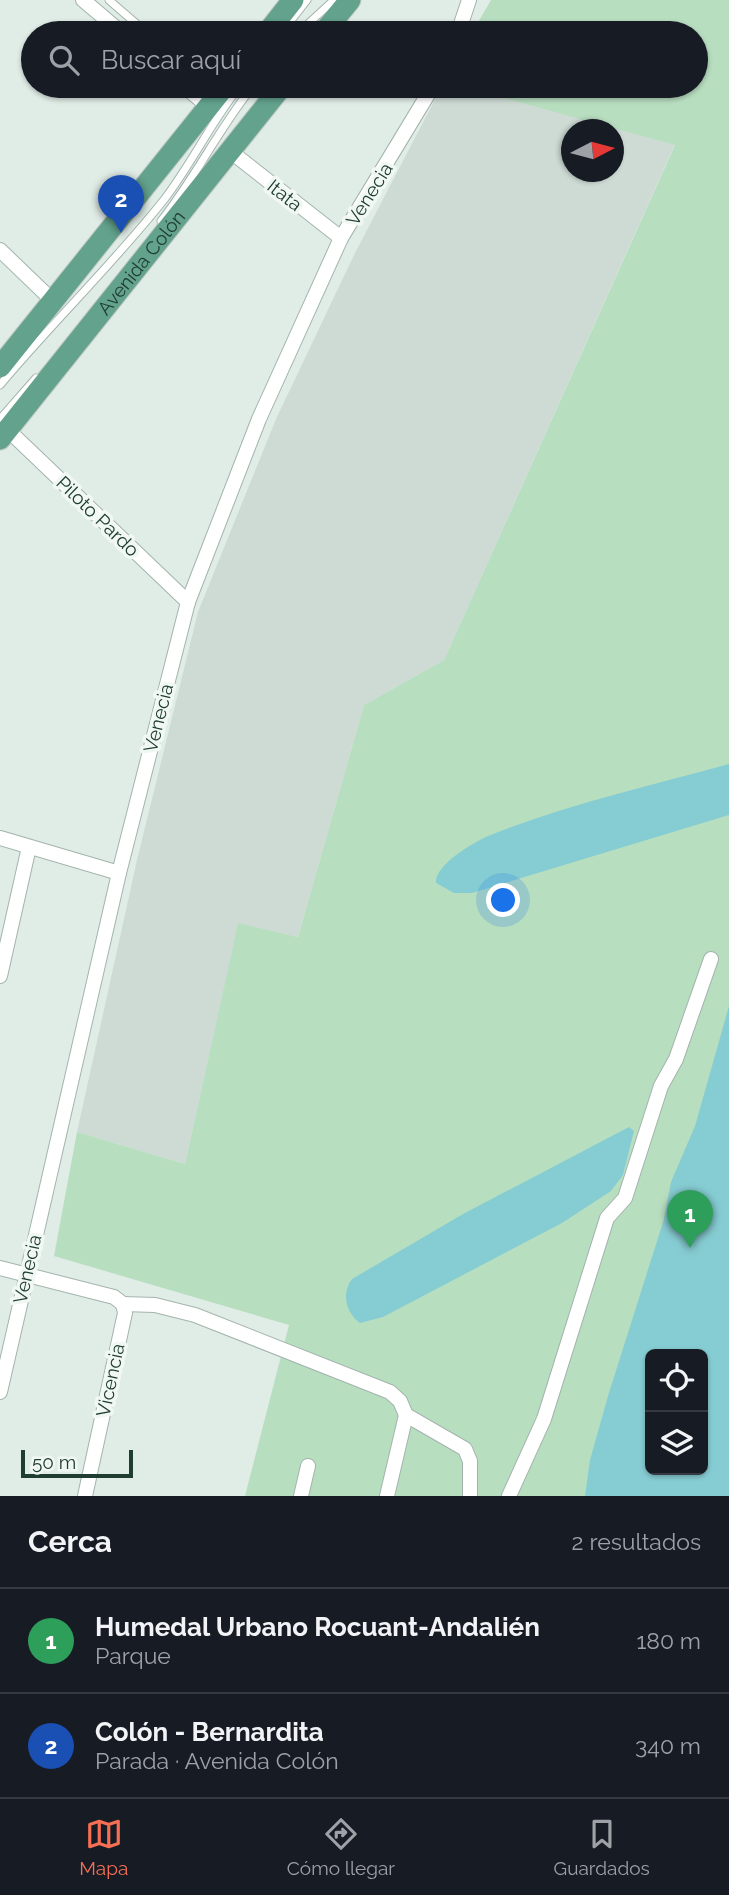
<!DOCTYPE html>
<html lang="es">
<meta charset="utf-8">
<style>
:root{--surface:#171b24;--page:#20242c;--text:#f1f3f6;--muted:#9ea1a6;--line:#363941;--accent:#f66f54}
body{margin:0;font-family:Raleway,sans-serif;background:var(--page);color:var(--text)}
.controls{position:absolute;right:21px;bottom:21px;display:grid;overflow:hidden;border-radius:10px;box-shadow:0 2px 5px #0004}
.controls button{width:63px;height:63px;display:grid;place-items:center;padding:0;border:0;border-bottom:2px solid var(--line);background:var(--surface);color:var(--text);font:35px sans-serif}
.compass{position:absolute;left:561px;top:119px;width:63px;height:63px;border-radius:50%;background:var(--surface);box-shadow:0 2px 5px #0004;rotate:84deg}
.scale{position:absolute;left:21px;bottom:18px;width:112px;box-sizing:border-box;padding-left:7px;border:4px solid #203d33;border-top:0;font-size:19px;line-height:24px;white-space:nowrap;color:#203d33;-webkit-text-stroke:5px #f1f8f4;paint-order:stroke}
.you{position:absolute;left:504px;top:901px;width:24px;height:24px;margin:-18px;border:5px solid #fff;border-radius:50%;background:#1a73e8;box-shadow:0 0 0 10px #1a73e833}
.badge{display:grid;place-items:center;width:46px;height:46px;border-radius:50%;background:var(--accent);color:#fff;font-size:23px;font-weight:700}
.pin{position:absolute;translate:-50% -58px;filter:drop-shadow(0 2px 4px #0008)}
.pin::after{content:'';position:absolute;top:37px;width:24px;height:21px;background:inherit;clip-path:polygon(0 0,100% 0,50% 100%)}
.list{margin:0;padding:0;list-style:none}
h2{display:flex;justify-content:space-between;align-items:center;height:91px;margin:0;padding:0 28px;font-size:30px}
h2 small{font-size:23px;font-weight:400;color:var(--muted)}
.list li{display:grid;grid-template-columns:46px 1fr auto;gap:21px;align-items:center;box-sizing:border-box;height:105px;padding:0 28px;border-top:2px solid var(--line)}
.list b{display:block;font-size:26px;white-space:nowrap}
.list p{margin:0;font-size:23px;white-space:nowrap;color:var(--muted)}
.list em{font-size:23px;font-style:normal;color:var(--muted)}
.icon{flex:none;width:38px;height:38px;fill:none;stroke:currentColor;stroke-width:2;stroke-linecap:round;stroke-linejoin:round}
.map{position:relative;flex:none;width:729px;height:1496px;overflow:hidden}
.search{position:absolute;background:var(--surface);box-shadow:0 2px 5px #0004;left:21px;right:21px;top:21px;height:77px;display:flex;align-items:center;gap:18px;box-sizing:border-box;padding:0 24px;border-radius:38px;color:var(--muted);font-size:26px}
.sheet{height:301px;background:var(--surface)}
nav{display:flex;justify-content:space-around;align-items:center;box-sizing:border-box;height:98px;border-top:2px solid var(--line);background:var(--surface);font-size:19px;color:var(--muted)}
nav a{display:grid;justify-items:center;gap:4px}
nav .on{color:var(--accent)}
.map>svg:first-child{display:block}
.built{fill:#cedbd5;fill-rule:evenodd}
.green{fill:#b8dec0;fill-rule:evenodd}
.water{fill:#86cdd3;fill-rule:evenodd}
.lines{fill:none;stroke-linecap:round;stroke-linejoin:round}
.service-casing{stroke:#a3b4ad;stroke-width:9}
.minor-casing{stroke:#a3b4ad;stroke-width:16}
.primary-casing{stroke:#c1c9c6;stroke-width:23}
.service{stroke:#fff;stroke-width:7}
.minor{stroke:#fff;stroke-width:14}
.primary{stroke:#63a28d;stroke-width:21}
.labels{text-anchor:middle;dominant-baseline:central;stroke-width:7;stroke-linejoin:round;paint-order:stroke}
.street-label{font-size:19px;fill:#203d33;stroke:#f1f8f4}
</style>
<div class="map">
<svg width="729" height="1496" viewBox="0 0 729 1496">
<rect width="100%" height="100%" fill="#e0ece6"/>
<path class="built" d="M442,86H460L675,144L444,660L364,705L298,937L238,924L185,1164L77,1132L137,860L198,612L276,419L354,255ZM572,130H614V172H572Z"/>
<path class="green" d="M491,0H729V1496H245L289,1325L54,1256L77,1132L185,1164L238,923L298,937L364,705L444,660L675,145L460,86H696V33H472ZM650,1354H703V1470H650Z"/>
<g class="water">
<path d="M729,764V815L472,893H454L436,883C434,866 472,843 488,836C565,805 649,786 729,764Z"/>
<path d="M729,1006V1496H585L590,1460L608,1396L664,1219L671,1182L695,1126ZM703,1354V1470H650V1354Z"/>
<path d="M629,1127L634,1131L623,1175L611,1191L562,1223L383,1317L360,1323C346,1313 341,1293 352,1279L463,1214Z"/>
</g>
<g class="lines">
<defs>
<g id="service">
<path d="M109,0L147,33"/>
<path d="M281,33L307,0"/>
<path d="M298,33L334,0"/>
<path d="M161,221C195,178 218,130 253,86"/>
<path d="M0,385C53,322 111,266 163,201C191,165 211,122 240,86"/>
<path d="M0,419L36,378"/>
</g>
<g id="minor">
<path d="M83,0L122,33"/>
<path d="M458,33L469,0"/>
<path d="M184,86L208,106"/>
<path d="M230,151L341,238"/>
<path d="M0,250L54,302"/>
<path d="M8,430L188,602"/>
<path d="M0,838L119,873"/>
<path d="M0,976L29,847"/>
<path d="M0,1268L114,1297L123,1304"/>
<path d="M123,1304L155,1305L195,1315L390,1392L400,1401L406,1415L465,1449L470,1461V1496"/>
<path d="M0,1392L119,873L188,602L259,419L341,238L433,86"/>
<path d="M85,1496L125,1313L123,1304"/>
<path d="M301,1496L308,1466"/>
<path d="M387,1496L406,1415"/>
<path d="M509,1496L544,1419L607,1218L625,1198L661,1086L676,1059L711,959"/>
</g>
<g id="primary">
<path d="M267,33L293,0"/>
<path d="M323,33L350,0"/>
<path d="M0,367L225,86"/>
<path id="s1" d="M0,439L282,86"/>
</g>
</defs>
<use href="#service" class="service-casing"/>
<use href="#minor" class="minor-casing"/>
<use href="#primary" class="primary-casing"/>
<use href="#service" class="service"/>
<use href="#minor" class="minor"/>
<use href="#primary" class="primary"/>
</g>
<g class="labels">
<g class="street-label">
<text transform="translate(369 194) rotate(-58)">Venecia</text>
<text transform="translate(285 195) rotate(38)">Itata</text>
<text stroke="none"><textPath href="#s1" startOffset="226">Avenida Colón</textPath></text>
<text transform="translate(98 516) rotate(44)">Piloto Pardo</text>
<text transform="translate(158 718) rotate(-76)">Venecia</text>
<text transform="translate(27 1269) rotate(-77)">Venecia</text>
<text transform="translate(110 1380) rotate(-78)">Vicencia</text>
</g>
</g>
</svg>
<div class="controls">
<button><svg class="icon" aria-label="locate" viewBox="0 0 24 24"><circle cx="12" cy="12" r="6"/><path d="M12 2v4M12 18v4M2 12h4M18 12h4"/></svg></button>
<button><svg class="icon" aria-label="layers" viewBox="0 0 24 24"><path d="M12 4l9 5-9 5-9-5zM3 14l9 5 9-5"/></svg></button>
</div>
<svg class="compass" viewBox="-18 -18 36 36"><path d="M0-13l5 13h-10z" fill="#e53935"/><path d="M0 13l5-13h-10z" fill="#9ea1a6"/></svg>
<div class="scale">50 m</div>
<div class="you"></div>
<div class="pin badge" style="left:690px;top:1248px;background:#2e9e5b">1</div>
<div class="pin badge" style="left:121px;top:233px;background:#1a4fb4">2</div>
<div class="search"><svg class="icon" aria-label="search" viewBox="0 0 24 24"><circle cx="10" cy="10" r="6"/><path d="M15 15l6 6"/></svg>Buscar aquí</div>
</div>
<section class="sheet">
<h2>Cerca<small>2 resultados</small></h2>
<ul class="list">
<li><span class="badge" style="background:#2e9e5b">1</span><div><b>Humedal Urbano Rocuant-Andalién</b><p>Parque</p></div><em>180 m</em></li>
<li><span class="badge" style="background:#1a4fb4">2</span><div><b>Colón - Bernardita</b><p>Parada · Avenida Colón</p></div><em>340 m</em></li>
</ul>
</section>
<nav>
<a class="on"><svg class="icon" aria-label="map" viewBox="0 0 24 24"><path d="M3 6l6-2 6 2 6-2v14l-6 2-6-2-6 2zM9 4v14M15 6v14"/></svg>Mapa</a>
<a><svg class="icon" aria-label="directions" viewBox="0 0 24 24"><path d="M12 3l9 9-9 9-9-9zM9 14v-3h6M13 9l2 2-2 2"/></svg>Cómo llegar</a>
<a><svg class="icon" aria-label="saved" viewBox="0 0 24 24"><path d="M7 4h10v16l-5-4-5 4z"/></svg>Guardados</a>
</nav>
